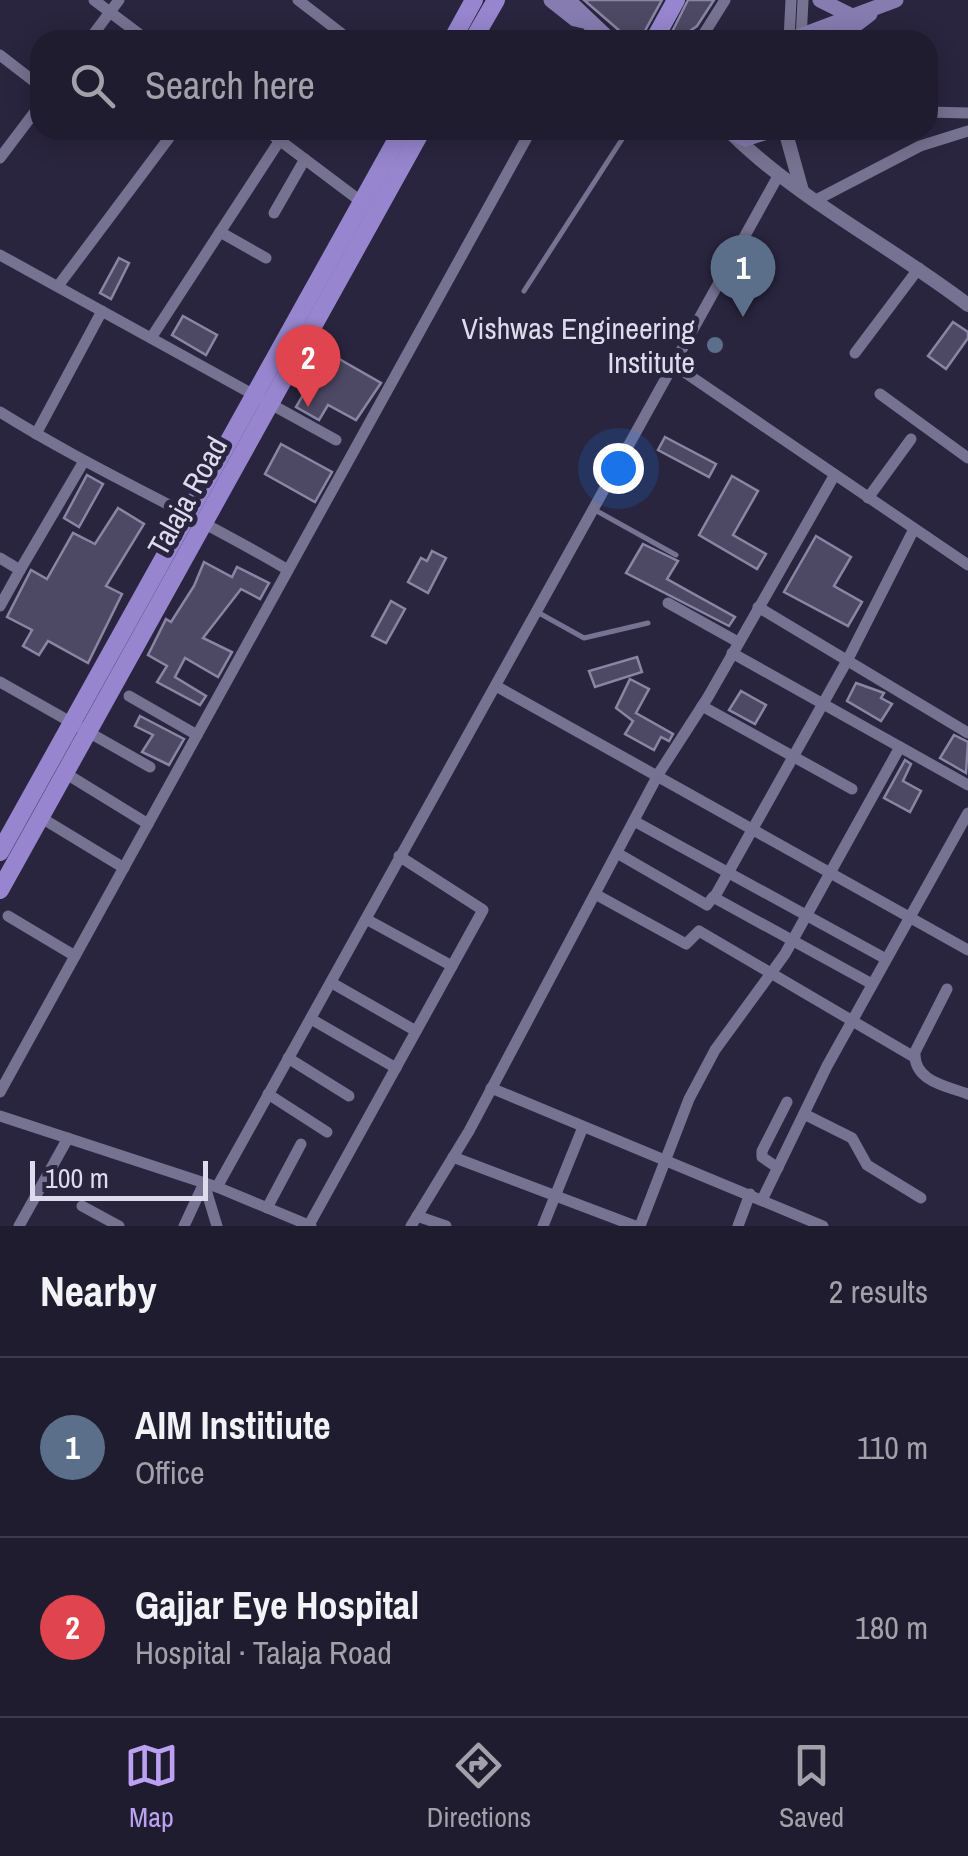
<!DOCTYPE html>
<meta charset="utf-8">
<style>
:root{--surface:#201c2f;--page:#282537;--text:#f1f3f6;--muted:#a2a1aa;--line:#3d3a4b;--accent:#bca0f2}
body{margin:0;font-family:"Archivo Narrow",sans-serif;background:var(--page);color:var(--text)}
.scale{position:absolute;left:30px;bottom:25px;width:178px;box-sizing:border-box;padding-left:10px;border:5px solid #dddbec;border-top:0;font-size:28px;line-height:35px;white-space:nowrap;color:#dddbec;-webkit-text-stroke:8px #2a253f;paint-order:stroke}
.you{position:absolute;left:618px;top:468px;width:35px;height:35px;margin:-25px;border:8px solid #fff;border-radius:50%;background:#1a73e8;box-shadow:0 0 0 15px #1a73e833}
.badge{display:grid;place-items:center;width:65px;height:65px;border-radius:50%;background:var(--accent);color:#fff;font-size:32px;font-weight:700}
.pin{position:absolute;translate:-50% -82px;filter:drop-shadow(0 2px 5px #0008)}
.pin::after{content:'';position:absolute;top:52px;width:35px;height:30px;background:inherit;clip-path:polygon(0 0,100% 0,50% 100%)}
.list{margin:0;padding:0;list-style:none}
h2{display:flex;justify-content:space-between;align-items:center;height:130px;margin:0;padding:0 40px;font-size:42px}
h2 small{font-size:32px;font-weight:400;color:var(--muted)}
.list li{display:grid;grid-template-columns:65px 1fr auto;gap:30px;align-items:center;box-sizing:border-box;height:180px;padding:0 40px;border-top:2px solid var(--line)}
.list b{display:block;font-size:38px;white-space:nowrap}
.list p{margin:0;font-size:32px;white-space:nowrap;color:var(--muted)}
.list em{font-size:32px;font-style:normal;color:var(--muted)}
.icon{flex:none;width:55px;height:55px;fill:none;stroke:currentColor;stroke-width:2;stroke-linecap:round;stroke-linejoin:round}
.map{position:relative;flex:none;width:968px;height:1226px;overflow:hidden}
.search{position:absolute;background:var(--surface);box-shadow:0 5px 25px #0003;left:30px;right:30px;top:30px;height:110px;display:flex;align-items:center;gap:25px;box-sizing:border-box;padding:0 35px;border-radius:30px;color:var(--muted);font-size:38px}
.sheet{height:490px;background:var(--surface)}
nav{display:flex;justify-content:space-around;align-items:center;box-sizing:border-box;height:140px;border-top:2px solid var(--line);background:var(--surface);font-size:28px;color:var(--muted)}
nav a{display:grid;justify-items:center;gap:5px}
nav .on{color:var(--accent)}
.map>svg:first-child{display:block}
.building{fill:#4d4965;stroke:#8986a5;stroke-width:2.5}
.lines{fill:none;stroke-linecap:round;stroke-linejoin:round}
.service{stroke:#767291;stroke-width:5}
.minor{stroke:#767291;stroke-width:11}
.tertiary{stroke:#767291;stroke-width:14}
.secondary{stroke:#867cb0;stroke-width:15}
.primary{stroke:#9786cf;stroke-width:18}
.service-dot{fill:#5c6f8a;stroke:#2a253f;stroke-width:4}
.labels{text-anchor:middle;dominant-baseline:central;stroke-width:10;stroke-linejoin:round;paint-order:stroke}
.poi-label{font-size:30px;fill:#dddbec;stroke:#2a253f;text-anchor:end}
.street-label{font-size:30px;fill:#dddbec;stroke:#2a253f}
</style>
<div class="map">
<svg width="968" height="1226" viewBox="0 0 968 1226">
<rect width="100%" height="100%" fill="#2a253f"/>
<g class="building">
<path d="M584,0H662L642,36L621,32Z"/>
<path d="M688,0H714L697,26L677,40H668Z"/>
<path d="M119,258L129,263L111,299L100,293Z"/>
<path d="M183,316L217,335L206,355L172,335Z"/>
<path d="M953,322L968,332V338L946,369L928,356Z"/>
<path d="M320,348L381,383L356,420L328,405L319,420L296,407L306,390L297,385Z"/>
<path d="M665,437L716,464L709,477L658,450Z"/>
<path d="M281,444L332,472L315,502L265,474Z"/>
<path d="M87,475L103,484L79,527L64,518Z"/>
<path d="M732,476L758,491L733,535L766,554L757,569L699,535Z"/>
<path d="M118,508L144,524L106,586L122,594L88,663L48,641L39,655L23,646L32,630L7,617L31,570L47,579L73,533L95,544Z"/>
<path d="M816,536L851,557L834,586L862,602L848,626L784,592Z"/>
<path d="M643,544L678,561L667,579L735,617L729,626L626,573Z"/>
<path d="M432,551L446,558L428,593L408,582L421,558L427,561Z"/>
<path d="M204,562L232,577L237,567L269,583L260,599L241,589L203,638L232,652L218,677L185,658L175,677L206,696L200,705L157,682L167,666L148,655L166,619L171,622L194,586Z"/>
<path d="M391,601L405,609L386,643L372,636Z"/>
<path d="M637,657L642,672L595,687L589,671Z"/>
<path d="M630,679L649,689L636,713L673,734L669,741L661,737L654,750L625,734L633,721L616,708Z"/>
<path d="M856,683L884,693L881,698L892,704L881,721L847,701Z"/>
<path d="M741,691L766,705L755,724L729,710Z"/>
<path d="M140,716L184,739L169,765L142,752L153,735L135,726Z"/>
<path d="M954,735L968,742L966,773L940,758Z"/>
<path d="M905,760L911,764L903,781L921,791L910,812L884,798Z"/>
</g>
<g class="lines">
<g class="service">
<path d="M676,130L686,135L694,130"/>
<path d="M524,291L628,130"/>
<path d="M595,510L676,555"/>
<path d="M539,613L584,638L648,623"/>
</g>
<g class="minor">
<path d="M94,0L147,40"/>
<path d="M298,0L350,40"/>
<path d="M89,40L119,0"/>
<path d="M584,40L592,27"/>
<path d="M700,40L725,0"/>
<path d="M789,40L791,0"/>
<path d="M801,40L803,0"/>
<path d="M0,55L40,86"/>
<path d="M928,112L968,113"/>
<path d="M266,130L367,206"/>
<path d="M0,158L40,105"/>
<path d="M818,199L920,146L968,131"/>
<path d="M274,213L305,159"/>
<path d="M220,232L266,258"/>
<path d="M0,255L336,440"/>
<path d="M58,286L175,130"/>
<path d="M151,338L280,140"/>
<path d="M855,353L919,268"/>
<path d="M674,365L968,565"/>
<path d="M880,394L968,458"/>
<path d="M0,412C93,470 194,514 288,570"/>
<path d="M36,434L102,311"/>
<path d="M868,498L911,439"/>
<path d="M0,558L20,570L0,606"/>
<path d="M20,570L84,461"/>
<path d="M668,603L738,642"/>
<path d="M758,607L968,733"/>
<path d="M732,653L968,785"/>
<path d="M0,682L150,767"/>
<path d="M496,686L968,950"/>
<path d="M129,696L197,735"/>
<path d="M702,706L852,789"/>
<path d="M65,773L148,824"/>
<path d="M40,817L124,868"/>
<path d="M634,821L886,959"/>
<path d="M617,853L707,905L713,897L872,984"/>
<path d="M595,894L686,944L699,931L914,1057"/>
<path d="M714,898L848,659L914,529"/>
<path d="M8,916L75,956"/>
<path d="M366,919L452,966"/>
<path d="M332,983L416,1031"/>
<path d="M947,989L915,1052C913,1081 946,1086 968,1094"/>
<path d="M311,1019L396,1068"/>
<path d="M288,1058L349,1096"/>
<path d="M491,1088L823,1226"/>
<path d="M0,1092L531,130"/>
<path d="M268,1094L327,1132"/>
<path d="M804,1114L852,1138L867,1165L921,1198"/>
<path d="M0,1116L217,1187L311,1226"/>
<path d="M453,1157L635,1226"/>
<path d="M778,1168L762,1157V1151L787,1102"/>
<path d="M217,1187L777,178"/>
<path d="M762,1200L827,1066L968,813"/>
<path d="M82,1206L119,1226"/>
<path d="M267,1208L301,1144"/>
<path d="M417,1216L446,1226"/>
<path d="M309,1225L483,910L399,856"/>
<path d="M19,1226L68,1138"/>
<path d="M184,1226L204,1183L217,1226"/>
<path d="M411,1226L469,1131L659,773L708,697L834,476"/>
<path d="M543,1226L583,1127"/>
<path d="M640,1226L689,1099L715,1050L785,954L900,747"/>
<path d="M738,1226L750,1194"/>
</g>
<g class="tertiary">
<path d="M785,130L802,191"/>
<path d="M733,135C802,202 891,246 968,305"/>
</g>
<g class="secondary">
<path d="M551,0L575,19L588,22"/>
<path d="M568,0L610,40"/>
<path d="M820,0L852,16"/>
<path d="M789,40L896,0"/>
<path d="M836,40L870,14"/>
<path d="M726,130L745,139L773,130"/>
</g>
<g class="primary">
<path d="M452,40L474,0"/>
<path d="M473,40L496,0"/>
<path d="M654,40L676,0"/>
<path d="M0,852L402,130"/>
<path d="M0,890L422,130"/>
</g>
</g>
<circle class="service-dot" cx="715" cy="345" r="10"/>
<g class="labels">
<g class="poi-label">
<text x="695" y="328">Vishwas Engineering<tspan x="695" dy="34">Institute</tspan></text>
</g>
<g class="street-label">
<text transform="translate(187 496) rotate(-61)">Talaja Road</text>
</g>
</g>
</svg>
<div class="scale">100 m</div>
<div class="you"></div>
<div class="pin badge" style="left:743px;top:317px;background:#5c6f8a">1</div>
<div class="pin badge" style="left:308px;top:407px;background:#e0444e">2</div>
<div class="search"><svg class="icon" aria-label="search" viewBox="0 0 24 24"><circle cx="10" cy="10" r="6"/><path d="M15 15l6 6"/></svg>Search here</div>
</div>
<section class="sheet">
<h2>Nearby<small>2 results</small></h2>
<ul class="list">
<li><span class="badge" style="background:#5c6f8a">1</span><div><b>AIM Institiute</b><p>Office</p></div><em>110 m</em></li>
<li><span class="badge" style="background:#e0444e">2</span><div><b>Gajjar Eye Hospital</b><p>Hospital · Talaja Road</p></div><em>180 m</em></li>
</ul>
</section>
<nav>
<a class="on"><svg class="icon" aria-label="map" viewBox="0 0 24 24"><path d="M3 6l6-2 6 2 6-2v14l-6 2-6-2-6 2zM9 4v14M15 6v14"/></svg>Map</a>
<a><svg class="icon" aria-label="directions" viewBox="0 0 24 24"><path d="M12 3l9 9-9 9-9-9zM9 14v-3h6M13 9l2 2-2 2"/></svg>Directions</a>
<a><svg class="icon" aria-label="saved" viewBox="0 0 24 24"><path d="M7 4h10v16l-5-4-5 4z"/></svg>Saved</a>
</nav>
